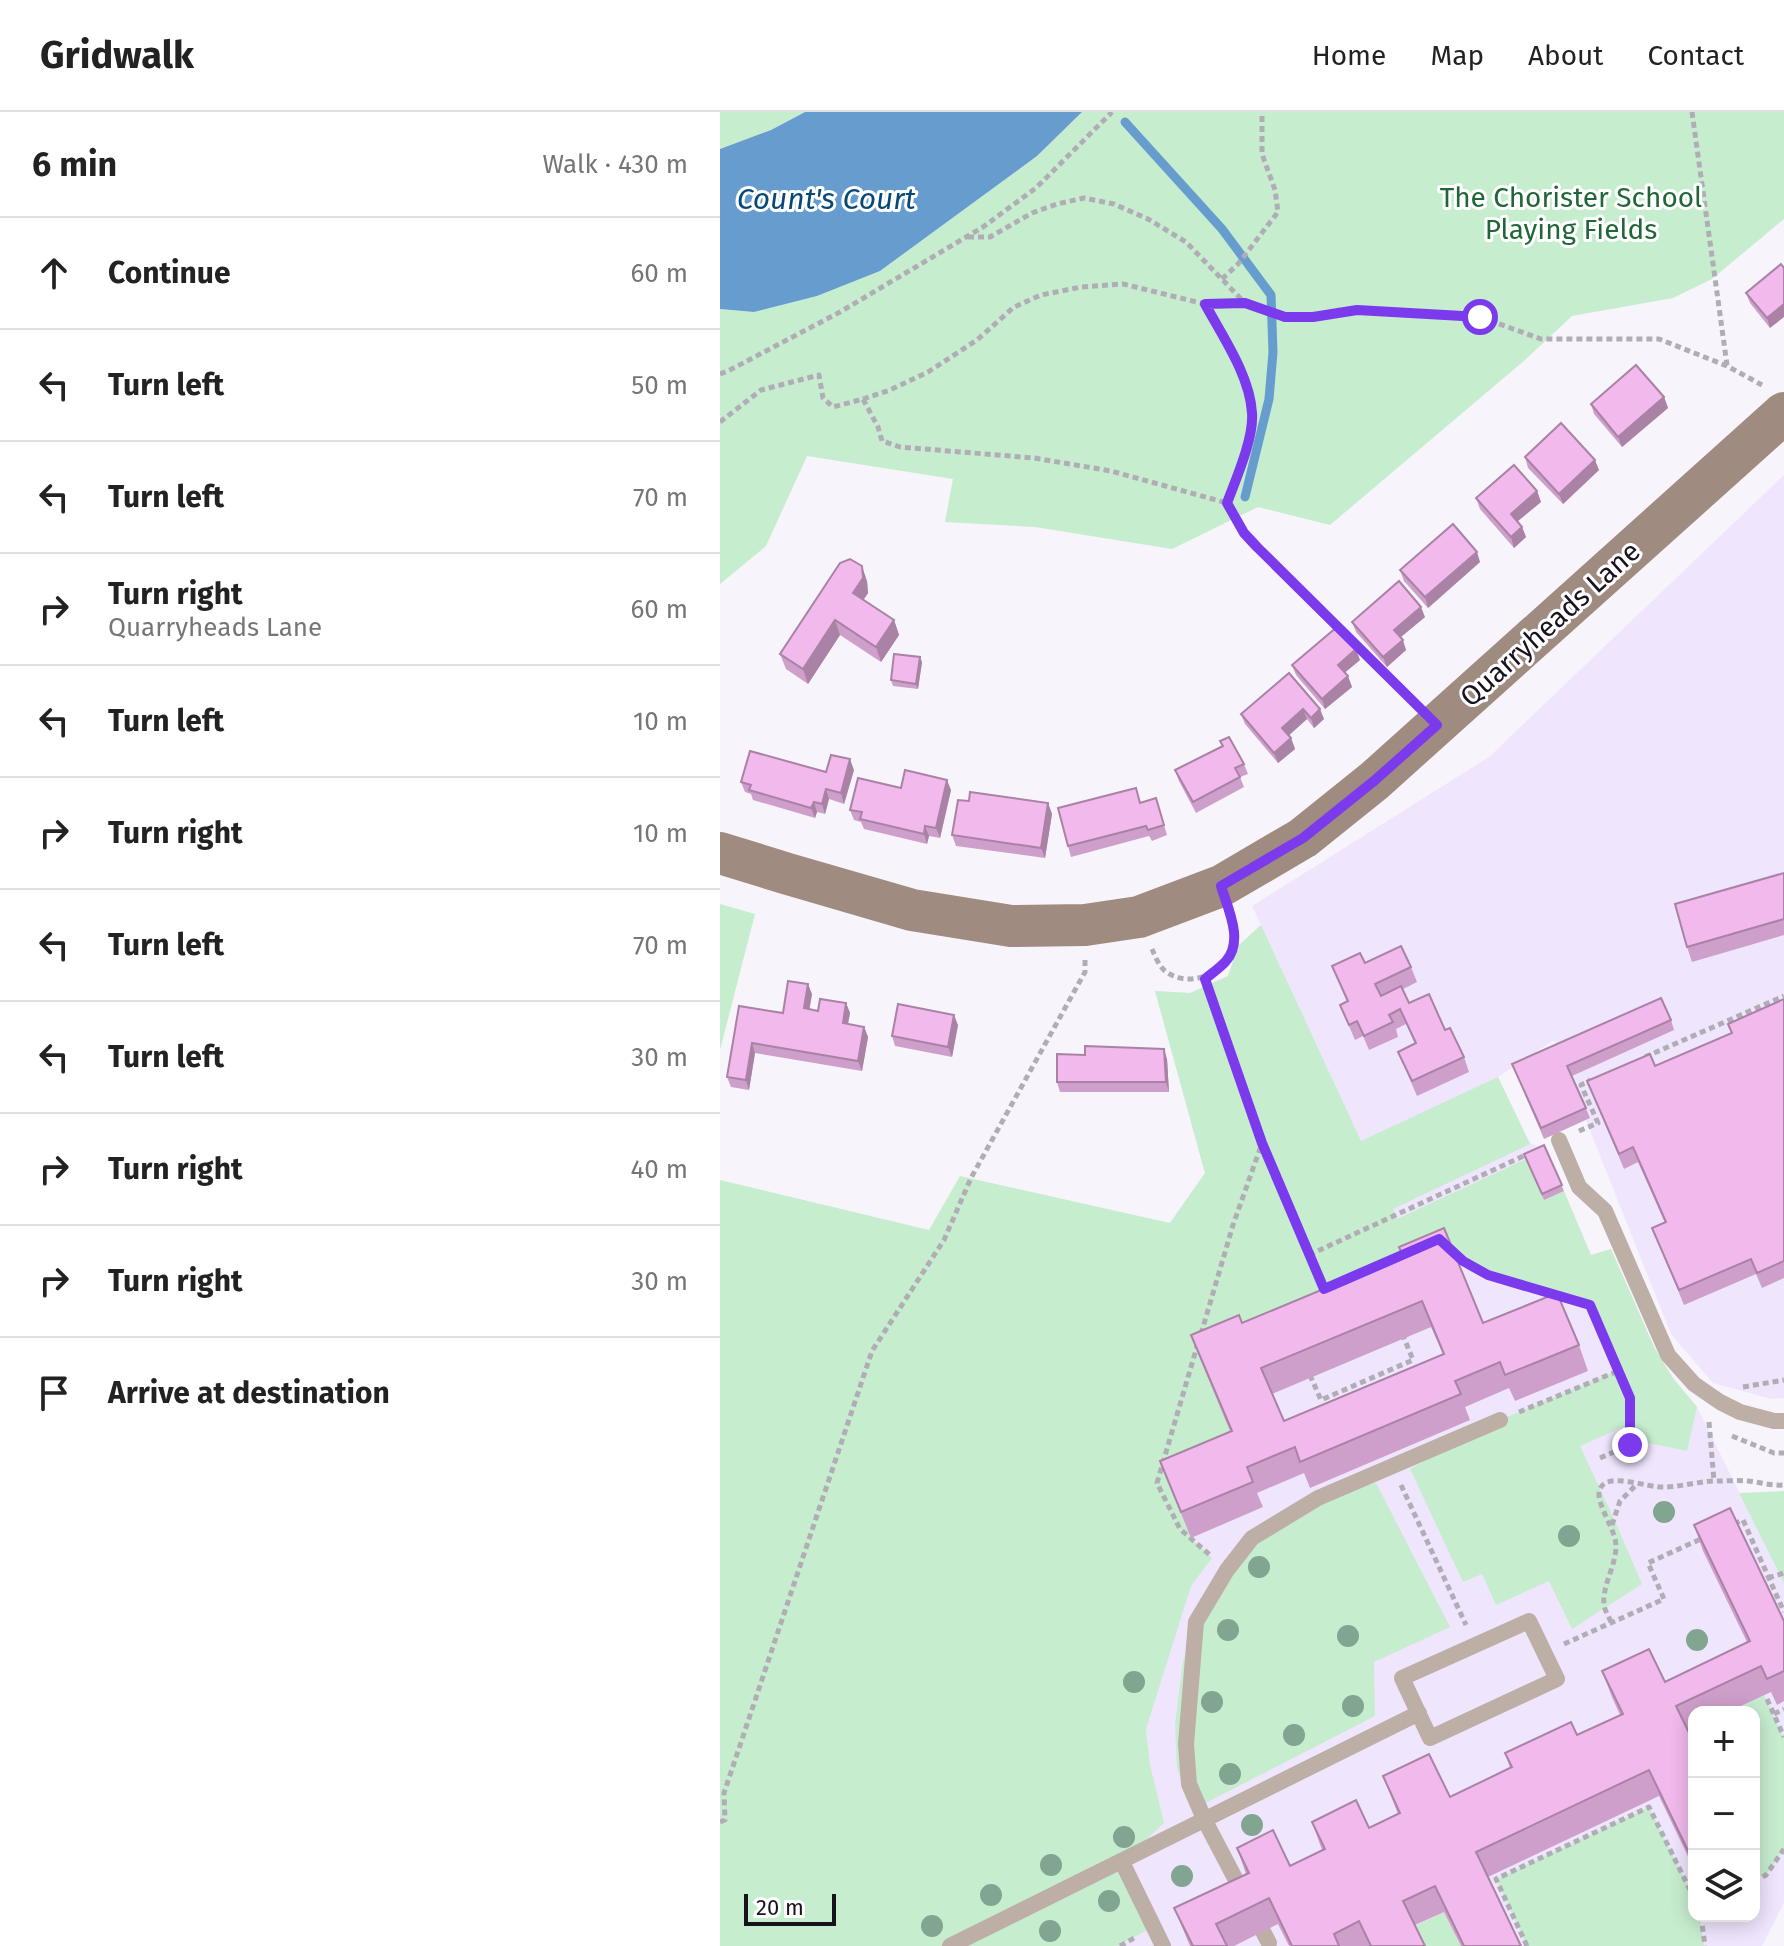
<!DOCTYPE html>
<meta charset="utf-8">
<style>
:root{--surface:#fff;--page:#f6f6f6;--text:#222;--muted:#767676;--line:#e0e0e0}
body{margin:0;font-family:"Fira Sans",sans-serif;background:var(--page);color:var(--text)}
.controls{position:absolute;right:24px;bottom:24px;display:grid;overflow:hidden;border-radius:16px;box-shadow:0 4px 20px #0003}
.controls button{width:72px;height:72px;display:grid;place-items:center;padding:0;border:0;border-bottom:2px solid var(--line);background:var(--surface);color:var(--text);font:40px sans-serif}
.scale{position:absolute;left:24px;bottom:20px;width:92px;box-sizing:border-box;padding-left:8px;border:4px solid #17121d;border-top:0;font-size:22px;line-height:28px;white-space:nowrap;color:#17121d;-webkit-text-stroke:6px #fff;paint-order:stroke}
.stop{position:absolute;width:24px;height:24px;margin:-18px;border:6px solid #7c3aed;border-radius:50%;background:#fff}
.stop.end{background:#7c3aed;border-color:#fff;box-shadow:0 2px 8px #0008}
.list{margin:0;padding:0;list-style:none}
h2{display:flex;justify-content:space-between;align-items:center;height:104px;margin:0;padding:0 32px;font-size:34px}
h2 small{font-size:26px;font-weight:400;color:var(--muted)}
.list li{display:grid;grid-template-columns:52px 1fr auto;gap:24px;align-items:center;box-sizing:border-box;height:112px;padding:0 32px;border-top:2px solid var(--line)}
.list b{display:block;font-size:30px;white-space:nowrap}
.list p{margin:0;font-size:26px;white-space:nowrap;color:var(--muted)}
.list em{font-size:26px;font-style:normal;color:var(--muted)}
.icon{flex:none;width:44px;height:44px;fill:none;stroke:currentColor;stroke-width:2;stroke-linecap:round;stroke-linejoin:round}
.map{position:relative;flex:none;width:1064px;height:1834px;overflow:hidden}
header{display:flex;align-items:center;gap:48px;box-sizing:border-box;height:112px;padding:0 40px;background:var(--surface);border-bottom:2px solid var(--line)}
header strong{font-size:38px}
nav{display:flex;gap:44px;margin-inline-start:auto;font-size:28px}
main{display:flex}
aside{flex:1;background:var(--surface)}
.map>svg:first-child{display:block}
.built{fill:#efe5fd;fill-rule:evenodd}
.green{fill:#c7edcf}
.water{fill:#669dce}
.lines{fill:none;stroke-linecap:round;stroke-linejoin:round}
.stream{stroke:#669dce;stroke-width:9}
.path{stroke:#b1adb6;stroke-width:5;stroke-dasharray:6 4;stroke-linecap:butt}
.lane{stroke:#bdaea6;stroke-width:16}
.secondary{stroke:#a08b80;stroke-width:42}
.tree{fill:#81a590}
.wall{fill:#cf9fcb;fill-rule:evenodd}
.shaded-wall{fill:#a982a5}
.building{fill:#f1b9ec;stroke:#a982a5;stroke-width:2;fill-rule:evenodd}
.route{stroke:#7c3aed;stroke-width:10}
.labels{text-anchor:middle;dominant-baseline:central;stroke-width:6;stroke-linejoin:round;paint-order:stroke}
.park-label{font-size:28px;fill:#216539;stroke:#fff}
.street-label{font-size:28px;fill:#17121d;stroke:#fff}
.water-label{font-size:30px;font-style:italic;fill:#064876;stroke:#fff}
</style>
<header>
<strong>Gridwalk</strong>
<nav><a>Home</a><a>Map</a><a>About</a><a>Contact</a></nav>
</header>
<main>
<aside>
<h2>6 min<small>Walk · 430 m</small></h2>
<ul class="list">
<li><svg class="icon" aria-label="ahead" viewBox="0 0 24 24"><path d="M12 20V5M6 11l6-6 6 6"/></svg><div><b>Continue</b></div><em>60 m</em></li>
<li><svg class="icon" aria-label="left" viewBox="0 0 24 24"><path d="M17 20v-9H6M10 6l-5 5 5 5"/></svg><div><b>Turn left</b></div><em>50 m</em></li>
<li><svg class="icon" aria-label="left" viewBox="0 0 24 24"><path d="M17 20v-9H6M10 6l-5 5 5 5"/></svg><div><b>Turn left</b></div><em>70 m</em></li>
<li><svg class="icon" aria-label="right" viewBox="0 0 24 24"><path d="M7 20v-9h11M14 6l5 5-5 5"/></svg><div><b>Turn right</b><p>Quarryheads Lane</p></div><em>60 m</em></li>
<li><svg class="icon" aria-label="left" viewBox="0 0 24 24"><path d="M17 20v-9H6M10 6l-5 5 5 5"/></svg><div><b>Turn left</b></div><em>10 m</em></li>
<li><svg class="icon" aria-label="right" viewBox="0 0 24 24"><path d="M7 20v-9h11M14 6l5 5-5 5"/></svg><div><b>Turn right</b></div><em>10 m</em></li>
<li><svg class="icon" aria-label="left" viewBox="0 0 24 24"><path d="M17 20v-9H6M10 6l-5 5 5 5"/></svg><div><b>Turn left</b></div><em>70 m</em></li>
<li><svg class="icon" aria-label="left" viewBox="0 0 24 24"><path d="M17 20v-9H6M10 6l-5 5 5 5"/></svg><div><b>Turn left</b></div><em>30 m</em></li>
<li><svg class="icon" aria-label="right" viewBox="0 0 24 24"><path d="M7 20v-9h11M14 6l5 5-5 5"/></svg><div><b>Turn right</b></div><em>40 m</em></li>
<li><svg class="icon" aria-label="right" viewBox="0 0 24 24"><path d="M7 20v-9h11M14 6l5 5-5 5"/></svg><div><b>Turn right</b></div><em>30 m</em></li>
<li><svg class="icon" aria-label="arrive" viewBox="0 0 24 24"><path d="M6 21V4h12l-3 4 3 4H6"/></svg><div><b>Arrive at destination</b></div></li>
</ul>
</aside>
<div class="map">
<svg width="1064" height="1834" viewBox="0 0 1064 1834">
<rect width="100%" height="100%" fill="#f7f4fb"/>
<path class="built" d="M1064,363V1286L1052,1287L993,1271L951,1222L834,928L778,965L810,1031L826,1038L871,1143L891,1137L935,1237L953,1266L977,1295L1064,1471V1791L1042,1834H76L450,1111L485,1061L435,879L470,881L508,864L518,834L541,813L532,794L769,645ZM974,1600H1034V1804H974Z"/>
<g class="green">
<path d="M0,0H85L51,18L0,37Z"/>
<path d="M362,0H1064V107L992,167L953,186L852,204L805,248L610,413L538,395L452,437L315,415L225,410L233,367L87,344L46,434L0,472V197L34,200L97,184L160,159L317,44Z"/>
<path d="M0,792L35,802L0,938Z"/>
<path d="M541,813L641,1029L778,965L810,1032L673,1097L677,1107L806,1047L824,1087L844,1079L871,1143L891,1137L935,1237L953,1266L977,1295L967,1339L919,1329L910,1312L860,1334L894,1407L922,1472L852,1517L829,1469L776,1493L762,1462L743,1470L690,1357L780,1308L898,1258L870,1194L768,1163L743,1149L718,1127L604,1177L532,1237L521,1344L471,1426L492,1446L471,1474L426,1617L430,1653L444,1711L402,1751L433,1815L397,1834H0V1068L209,1118L240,1064L450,1111L485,1061L435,879L470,881L508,864L518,834Z"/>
<path d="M656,1371L730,1515L654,1550L655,1604L472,1698L457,1657L455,1612L463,1549L476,1510L532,1426L598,1386Z"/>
<path d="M1064,1379V1471L1019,1381Z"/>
<path d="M1044,1583L1064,1626V1737L1046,1763L1035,1766L1034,1600H1009Z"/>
<path d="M929,1695L974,1786V1804H980L984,1834H807L776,1767Z"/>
<path d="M724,1800L741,1834H702L693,1815Z"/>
</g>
<path class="water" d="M85,0H362L317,44L160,159L97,184L34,200L0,197V37L51,18Z"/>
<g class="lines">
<path class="stream" d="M405,10L502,117L551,183L553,240L549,287L525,385"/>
<g class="path">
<path d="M972,0L1007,253"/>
<path d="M248,125H270L312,101L337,92L364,86L394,92L428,107L466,130L525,191L565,205H593L637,198L760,205L821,227H939L1007,254L1042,273"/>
<path d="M502,167L518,152L558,100L555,78L542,42V0"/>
<path d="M485,192C503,225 530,264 532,301C534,326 516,367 507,391L524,421L537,435L693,589"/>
<path d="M0,262L8,259L120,200L263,115L316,76L392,0"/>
<path d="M143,287L170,278L208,260L257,228L294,195L321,183L361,175L403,172L485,192L524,191"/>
<path d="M0,310L41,278L99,263L103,286L113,295L143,287L158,315L162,329L180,335L314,346L391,359L507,391"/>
<path d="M432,837C435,844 439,854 445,859C469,878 510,861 515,831C516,824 513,813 511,805"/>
<path d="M485,867L542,1031L605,1179"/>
<path d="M925,945L1064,884"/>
<path d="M859,1019L878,1011L861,973L871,968"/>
<path d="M731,1138C769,1171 823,1179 870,1193L910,1286V1333"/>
<path d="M589,1143L810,1041"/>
<path d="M604,1177L688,1141"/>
<path d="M671,1194L693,1248L601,1288L577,1234Z"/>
<path d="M481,1222L513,1113L542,1031"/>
<path d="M478,1231L437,1371L460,1417L491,1444"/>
<path d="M1023,1275L1064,1268"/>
<path d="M799,1300L898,1259"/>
<path d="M989,1310L994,1369"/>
<path d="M1012,1324L1054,1341H1064"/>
<path d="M880,1346L919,1329"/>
<path d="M681,1373L746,1513"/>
<path d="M1014,1412L1023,1408L1064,1500"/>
<path d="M892,1413L900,1389L917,1372"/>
<path d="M1048,1466L1064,1461"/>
<path d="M891,1510C889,1505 885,1499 884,1493C882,1473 896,1454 896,1434C896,1417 874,1390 880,1377C887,1359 928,1376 943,1375C961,1375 979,1369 997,1369C1007,1369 1018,1368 1028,1369C1040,1370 1051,1374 1064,1373"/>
<path d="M844,1532L944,1487L928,1451L983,1426"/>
<path d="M1047,1587L1064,1625"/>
<path d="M1054,1602L1064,1597"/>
<path d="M0,1710L5,1708L4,1681L152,1239L224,1128L251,1066L365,860V847"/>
<path d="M1034,1770L1046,1763L1064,1737"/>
<path d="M981,1804L985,1834"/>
<path d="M400,1834L416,1825"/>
<path d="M807,1834L776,1767L929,1695L974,1786"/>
</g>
<g class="lane">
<path d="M839,1028L859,1075L885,1099L948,1243L974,1272L1000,1290L1020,1300L1054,1309H1064"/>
<path d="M809,1509L837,1567L710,1626L682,1566Z"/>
<path d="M402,1750L443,1834"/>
<path d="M549,1831L485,1709L469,1672L466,1632L476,1510L507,1458L532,1426L598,1386L780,1308"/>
<path d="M230,1834L699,1601"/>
</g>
<path class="secondary" d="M0,741L68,762L192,798L291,814L365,813L419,805L501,774L583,726L654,669L1064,301"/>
</g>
<g class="tree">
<circle cx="944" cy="1400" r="11"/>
<circle cx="849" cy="1424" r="11"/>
<circle cx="539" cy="1455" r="11"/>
<circle cx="508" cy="1518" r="11"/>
<circle cx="628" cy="1524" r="11"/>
<circle cx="977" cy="1528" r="11"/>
<circle cx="414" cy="1570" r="11"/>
<circle cx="492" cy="1590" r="11"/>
<circle cx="633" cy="1594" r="11"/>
<circle cx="574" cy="1623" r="11"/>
<circle cx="510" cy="1662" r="11"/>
<circle cx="532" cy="1713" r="11"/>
<circle cx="404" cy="1725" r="11"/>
<circle cx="331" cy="1753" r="11"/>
<circle cx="462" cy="1764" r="11"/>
<circle cx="271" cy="1783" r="11"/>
<circle cx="389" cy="1789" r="11"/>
<circle cx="212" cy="1814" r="11"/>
<circle cx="330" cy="1819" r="11"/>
</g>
<g class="wall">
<path d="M1064,156L1050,216L1030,191L1026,181Z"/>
<path d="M944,285L948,296L902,335L874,302L871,292Z"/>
<path d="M805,345L879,358L843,392L808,356Z"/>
<path d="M817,379L821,390L797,410L802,415L806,425L794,436L760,397L756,386Z"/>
<path d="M760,450L708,496L684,469L680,458Z"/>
<path d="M147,469L148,481L143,488L174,508L179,523L161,550L120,523L88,572L66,557L60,542Z"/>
<path d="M705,505L680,526L686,538L667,555L636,520L632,510Z"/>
<path d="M640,548L625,560L632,575L605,597L576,563L572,553Z"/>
<path d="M202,550L198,577L173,574L171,568Z"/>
<path d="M569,561L604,607L594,616L587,607L569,623L571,626L575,637L558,651L525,612L521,602Z"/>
<path d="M500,629L524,652L528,662L520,665L524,675L476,701L459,669L455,658L502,634Z"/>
<path d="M134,658L124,692L109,687L105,702L97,700L95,706L33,688L31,682L25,680L21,670Z"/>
<path d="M181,676L231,678L220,726L209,724L207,732L144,717L141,710L134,708L130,698Z"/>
<path d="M436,686L447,723L432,729L429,724L351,745L348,734L421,690Z"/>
<path d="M328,691L332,702L325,746L236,734L232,723Z"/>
<path d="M1064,761V823L972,850L967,835Z"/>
<path d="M645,851L691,855L697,870L683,877L689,891L725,918L744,945L749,960L697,984L678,940L695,932L686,912L676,917L678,925L649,938L643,924L635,928L620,893L627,890L612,854Z"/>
<path d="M92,882L89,897L98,899L126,891L130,901L128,912L144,915L148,925L142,959L35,941L29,978L11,975L7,965L19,894L63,901Z"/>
<path d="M1064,887V1166L1042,1176L1036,1162L964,1193L932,1116L945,1111L918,1050L904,1057L867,969L935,954L1011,921Z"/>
<path d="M951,908L954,918L852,964L870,1006L824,1027L792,952Z"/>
<path d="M238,913L232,945L175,934L172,924Z"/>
<path d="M447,947L449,980H340L337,970Z"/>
<path d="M824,1033L844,1079L824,1088L804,1042Z"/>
<path d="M683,1144L763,1211L859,1233L868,1259L795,1289L789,1276L745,1295L750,1308L590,1376L584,1361L537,1381L543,1395L471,1426L440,1349L510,1319L481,1249L471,1223L522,1211ZM711,1215L723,1242L564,1309L552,1282Z"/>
<path d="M974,1413L1064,1509V1589L1057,1593L1051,1580L1008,1600H974V1616L968,1619L974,1631V1757L939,1684L768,1765L801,1834H741L724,1800L695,1813L705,1834H569L558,1812L514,1834H470L454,1796L526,1762L517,1736L570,1754L602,1738L592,1710L649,1716L678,1702L663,1664L730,1685L790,1656L785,1641L857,1623L900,1603L892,1585L882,1559L945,1570L1027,1530L983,1439Z"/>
</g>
<g class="shaded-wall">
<path d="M1064,192V205L1050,216L1047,206Z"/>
<path d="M944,285L948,296L902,335L898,325Z"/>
<path d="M875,348L879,358L843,392L839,382Z"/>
<path d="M817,379L821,390L794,412L791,402Z"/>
<path d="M802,415L806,425L794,436L791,425Z"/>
<path d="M757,440L760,450L708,496L705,485Z"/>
<path d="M142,454L147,469L148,481L138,496L133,481Z"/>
<path d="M701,495L705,505L677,528L674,518Z"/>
<path d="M115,508L120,523L88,572L83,557Z"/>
<path d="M174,508L179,523L161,550L156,535Z"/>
<path d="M683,528L686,538L667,555L663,545Z"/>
<path d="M636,537L640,548L622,563L618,553Z"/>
<path d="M200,545L202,550L198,577L196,572Z"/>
<path d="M628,564L632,575L605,597L602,587Z"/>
<path d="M583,597L587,607L566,626L562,616Z"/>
<path d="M600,597L604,607L594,616L591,606Z"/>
<path d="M571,626L575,637L558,651L554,641Z"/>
<path d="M130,647L134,658L124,692L121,681Z"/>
<path d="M227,668L231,678L220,726L216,716Z"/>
<path d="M106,677L109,687L105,702L102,692Z"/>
<path d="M94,690L97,700L95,706L91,696Z"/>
<path d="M328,691L332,702L325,746L321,736Z"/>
<path d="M205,714L209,724L207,732L204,722Z"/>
<path d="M88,872L92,882L88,906L84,896Z"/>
<path d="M126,891L130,901L126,921L123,911Z"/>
<path d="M234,903L238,913L232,945L228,935Z"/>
<path d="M144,915L148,925L142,959L138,949Z"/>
<path d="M32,931L35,941L29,978L26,968Z"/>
<path d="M444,937L447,947L449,980L446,970Z"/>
</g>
<g class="building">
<path d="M1061,152L1064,156V192L1047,206L1026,181Z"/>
<path d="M916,253L944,285L898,325L871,292Z"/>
<path d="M841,311L875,348L839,382L805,345Z"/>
<path d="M794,353L817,379L791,402L802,415L791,425L756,386Z"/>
<path d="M733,412L757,440L705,485L680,458Z"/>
<path d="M130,447L142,454L143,466L133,481L174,508L156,535L115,508L83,557L60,542L120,451Z"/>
<path d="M679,469L701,495L674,518L683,528L663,545L632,510Z"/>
<path d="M617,515L636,537L618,553L628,564L602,587L572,553Z"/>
<path d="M174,542L200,545L196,572L171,568Z"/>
<path d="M569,561L600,597L591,606L583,597L562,616L571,626L554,641L521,602Z"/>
<path d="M509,625L524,652L515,656L520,665L473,690L455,658L503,634L500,629Z"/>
<path d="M30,639L106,660L111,643L130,647L121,681L106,677L102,692L94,690L91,696L29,678L31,673L21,670Z"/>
<path d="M185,658L227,668L216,716L205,714L204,722L140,707L142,700L130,698L138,666L181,676Z"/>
<path d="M416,676L420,691L436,686L444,713L428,718L426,714L348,734L338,696Z"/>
<path d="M250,680L328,691L321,736L232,723L238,688L249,689Z"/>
<path d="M1064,761V807L967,835L955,792Z"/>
<path d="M681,834L691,855L655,872L661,884L681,874L689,891L709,882L725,918L730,916L744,945L692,969L678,940L696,931L680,897L669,903L673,910L644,924L637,909L629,913L620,893L628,889L612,854L640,841L645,851Z"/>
<path d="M68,869L88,872L84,896L98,899L100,887L126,891L123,911L144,915L138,949L32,931L26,968L7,965L19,894L63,901Z"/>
<path d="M941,886L951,908L847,954L866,996L821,1016L792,952Z"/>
<path d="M1064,887V1149L1037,1161L1031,1147L959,1178L932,1116L946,1110L913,1035L899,1042L867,969L930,942L935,954L1012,921L1008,912Z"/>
<path d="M178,892L234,903L228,935L172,924Z"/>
<path d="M365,934L444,937L446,970H337V942L365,943Z"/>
<path d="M824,1033L842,1073L822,1082L804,1042Z"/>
<path d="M724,1116L763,1211L837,1181L859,1233L785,1263L780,1250L735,1269L741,1282L580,1350L575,1335L527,1355L533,1370L461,1400L440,1349L512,1319L471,1223L519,1203L522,1211L683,1144L679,1135ZM702,1189L724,1242L564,1309L541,1256Z"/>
<path d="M1010,1396L1064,1509V1559L1047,1567L1041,1554L956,1594L974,1631V1751L929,1658L756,1740L801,1834H744L715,1774L683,1789L705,1834H651L639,1809L614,1822L619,1834H572L549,1786L496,1812L507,1834H473L454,1796L529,1761L517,1736L553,1718L570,1754L605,1737L592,1710L636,1688L649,1716L680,1701L663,1664L709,1642L730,1685L792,1655L785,1641L851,1610L857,1623L903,1602L882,1559L929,1537L945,1570L1030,1529L974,1413Z"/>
</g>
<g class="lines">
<path class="route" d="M760,205L637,198L593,205H565L525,191L485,192C503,225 530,264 532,301C534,326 516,367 507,391L524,421L537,435L717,613L654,669L583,726L501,774C508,797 524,829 506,849C500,856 492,861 485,867L542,1031L604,1177L719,1127L743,1149L768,1163L870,1193L910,1286V1333"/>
</g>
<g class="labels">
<g class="park-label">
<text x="851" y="85">The Chorister School<tspan x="851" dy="32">Playing Fields</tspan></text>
</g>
<g class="street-label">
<text transform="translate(830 512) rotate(-42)">Quarryheads Lane</text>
</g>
<g class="water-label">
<text x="106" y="87">Count's Court</text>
</g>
</g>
</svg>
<div class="controls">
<button>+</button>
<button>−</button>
<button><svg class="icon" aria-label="layers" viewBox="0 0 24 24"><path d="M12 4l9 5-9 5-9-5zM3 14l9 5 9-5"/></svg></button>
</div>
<div class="scale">20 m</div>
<div class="stop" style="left:760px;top:205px"></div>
<div class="stop end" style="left:910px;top:1333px"></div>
</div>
</main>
